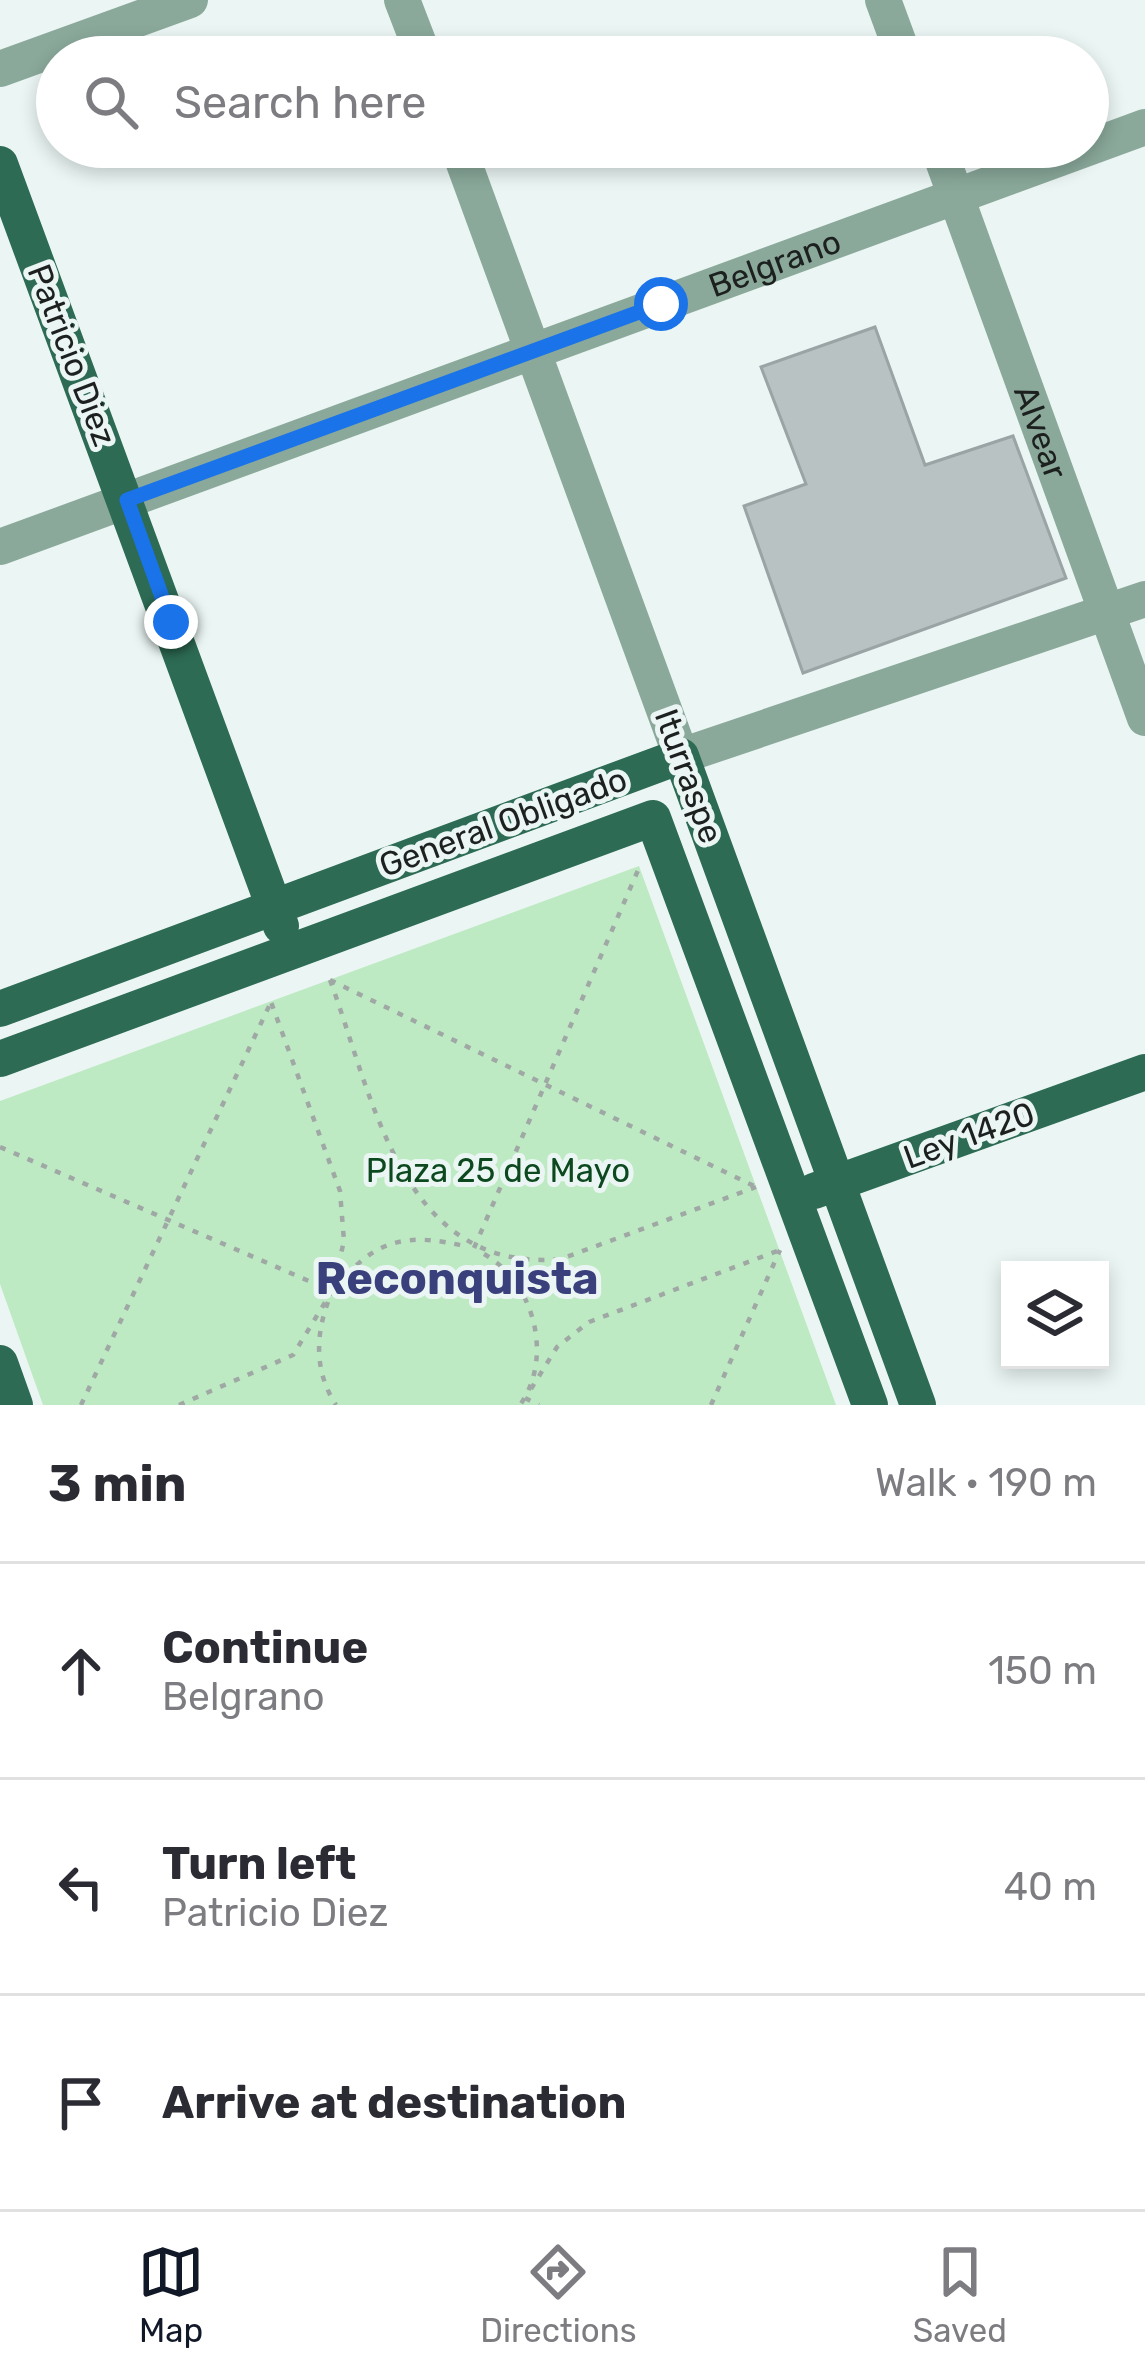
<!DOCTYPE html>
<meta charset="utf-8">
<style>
:root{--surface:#fff;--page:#f2f2f3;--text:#2b2b33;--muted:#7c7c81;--line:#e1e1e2;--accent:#111827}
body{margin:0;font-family:Rubik,sans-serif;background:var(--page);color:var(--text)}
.controls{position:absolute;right:36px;bottom:36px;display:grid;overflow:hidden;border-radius:0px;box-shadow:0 6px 18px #0003}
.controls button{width:108px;height:108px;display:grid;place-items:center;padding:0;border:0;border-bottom:3px solid var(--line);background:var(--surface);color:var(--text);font:60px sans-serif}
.stop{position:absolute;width:36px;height:36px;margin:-27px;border:9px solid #1a73e8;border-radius:50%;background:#fff}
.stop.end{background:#1a73e8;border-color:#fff;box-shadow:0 3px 12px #0008}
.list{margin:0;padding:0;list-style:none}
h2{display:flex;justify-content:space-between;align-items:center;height:156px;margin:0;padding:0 48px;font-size:51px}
h2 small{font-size:39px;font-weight:400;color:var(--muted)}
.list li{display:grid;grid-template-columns:78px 1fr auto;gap:36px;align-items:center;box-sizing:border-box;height:216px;padding:0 48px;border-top:3px solid var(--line)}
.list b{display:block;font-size:45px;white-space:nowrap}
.list p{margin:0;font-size:39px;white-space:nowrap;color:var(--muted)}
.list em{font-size:39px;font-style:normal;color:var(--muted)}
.icon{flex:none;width:66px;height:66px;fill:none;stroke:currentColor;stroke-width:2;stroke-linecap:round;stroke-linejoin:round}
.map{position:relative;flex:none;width:1145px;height:1405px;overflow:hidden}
.search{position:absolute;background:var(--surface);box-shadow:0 6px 18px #0003;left:36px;right:36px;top:36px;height:132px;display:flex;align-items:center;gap:30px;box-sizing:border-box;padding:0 42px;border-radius:66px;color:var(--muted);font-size:45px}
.sheet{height:804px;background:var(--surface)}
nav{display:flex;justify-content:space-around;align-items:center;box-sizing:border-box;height:168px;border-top:3px solid var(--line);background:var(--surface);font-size:33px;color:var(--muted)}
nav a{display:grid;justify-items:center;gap:6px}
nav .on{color:var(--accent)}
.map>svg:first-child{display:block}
.green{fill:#bdeac2}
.building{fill:#b8c2c3;stroke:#9aa4a5;stroke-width:3}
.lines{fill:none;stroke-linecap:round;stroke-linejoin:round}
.path{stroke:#a0a8a6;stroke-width:4.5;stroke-dasharray:6 9;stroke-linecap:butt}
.minor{stroke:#8aa99b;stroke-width:36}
.major{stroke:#2d6b54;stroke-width:36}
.route{stroke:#1a73e8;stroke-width:15}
.labels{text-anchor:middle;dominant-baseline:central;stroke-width:10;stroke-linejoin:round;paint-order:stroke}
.street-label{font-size:33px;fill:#1c201f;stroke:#ebf6f4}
.park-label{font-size:33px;fill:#0d491e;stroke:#ebf6f4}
.district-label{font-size:45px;font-weight:bold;fill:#3a407c;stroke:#ebf6f4}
</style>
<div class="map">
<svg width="1145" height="1405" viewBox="0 0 1145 1405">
<rect width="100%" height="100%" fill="#ebf6f4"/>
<path class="green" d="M639,866L836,1405H43L0,1284V1101Z"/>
<path class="building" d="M875,327L925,465L1013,436L1066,578L803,673L744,506L806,484L761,367Z"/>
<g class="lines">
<g class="path">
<path d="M330,980C373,1096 401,1274 561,1259L756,1187"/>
<path d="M330,980L756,1187"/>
<path d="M0,1147L332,1291"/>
<path d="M474,1248L639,868"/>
<path d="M484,1254C534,1282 554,1357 520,1405"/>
<path d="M336,1287C376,1238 408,1232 468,1247"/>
<path d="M328,1302C315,1337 315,1373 336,1405"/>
<path d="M531,1389L557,1347L589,1322L780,1250"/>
<path d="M525,1398L539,1405"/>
<path d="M81,1405L271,1002"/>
<path d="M179,1405L293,1355L332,1291L344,1241L340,1191L271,1002"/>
<path d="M711,1405L780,1250"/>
</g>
<g class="minor">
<path d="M402,0L424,57"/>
<path d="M883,0L904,57"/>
<path d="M0,69L190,0"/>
<path d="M458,147L681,756L1145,599"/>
<path id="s1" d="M938,147L1145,718"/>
<path id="s2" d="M0,547L1145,127"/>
</g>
<g class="major">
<path d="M0,164L281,926"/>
<path d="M0,1009L681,756L918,1405"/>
<path d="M0,1059L653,818L870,1405"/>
<path d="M814,1191L1145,1072"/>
<path d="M0,1363L15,1405"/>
</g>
</g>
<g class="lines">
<path class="route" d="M171,622L127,500L661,304"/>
</g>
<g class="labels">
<g class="street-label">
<text stroke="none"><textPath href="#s2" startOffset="825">Belgrano</textPath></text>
<text transform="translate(72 355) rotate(69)">Patricio Diez</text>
<text stroke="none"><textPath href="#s1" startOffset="303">Alvear</textPath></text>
<text transform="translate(689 776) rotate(70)">Iturraspe</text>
<text transform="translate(503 822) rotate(-20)">General Obligado</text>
<text transform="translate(969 1135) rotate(-20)">Ley 1420</text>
</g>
<g class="park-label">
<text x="498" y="1170">Plaza 25 de Mayo</text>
</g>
<g class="district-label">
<text x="457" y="1278">Reconquista</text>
</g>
</g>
</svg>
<div class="controls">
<button><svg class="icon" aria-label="layers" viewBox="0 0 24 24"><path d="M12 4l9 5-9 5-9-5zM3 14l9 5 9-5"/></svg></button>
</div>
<div class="stop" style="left:661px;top:304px"></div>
<div class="stop end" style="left:171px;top:622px"></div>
<div class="search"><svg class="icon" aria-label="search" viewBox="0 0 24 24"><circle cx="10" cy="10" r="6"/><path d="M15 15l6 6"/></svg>Search here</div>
</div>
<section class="sheet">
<h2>3 min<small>Walk · 190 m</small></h2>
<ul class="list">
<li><svg class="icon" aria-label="ahead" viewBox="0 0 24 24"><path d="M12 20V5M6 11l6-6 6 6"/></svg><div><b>Continue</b><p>Belgrano</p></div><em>150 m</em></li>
<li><svg class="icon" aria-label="left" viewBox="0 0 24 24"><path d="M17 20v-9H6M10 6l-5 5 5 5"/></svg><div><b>Turn left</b><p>Patricio Diez</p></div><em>40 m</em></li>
<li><svg class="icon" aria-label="arrive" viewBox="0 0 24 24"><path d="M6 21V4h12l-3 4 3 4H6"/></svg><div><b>Arrive at destination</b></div></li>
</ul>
</section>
<nav>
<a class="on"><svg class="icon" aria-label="map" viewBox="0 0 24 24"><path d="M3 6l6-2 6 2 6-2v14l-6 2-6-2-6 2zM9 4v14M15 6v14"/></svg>Map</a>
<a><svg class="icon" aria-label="directions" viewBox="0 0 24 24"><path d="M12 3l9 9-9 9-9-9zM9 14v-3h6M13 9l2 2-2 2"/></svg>Directions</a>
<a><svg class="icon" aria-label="saved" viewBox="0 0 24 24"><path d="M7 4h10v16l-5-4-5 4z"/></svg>Saved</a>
</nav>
